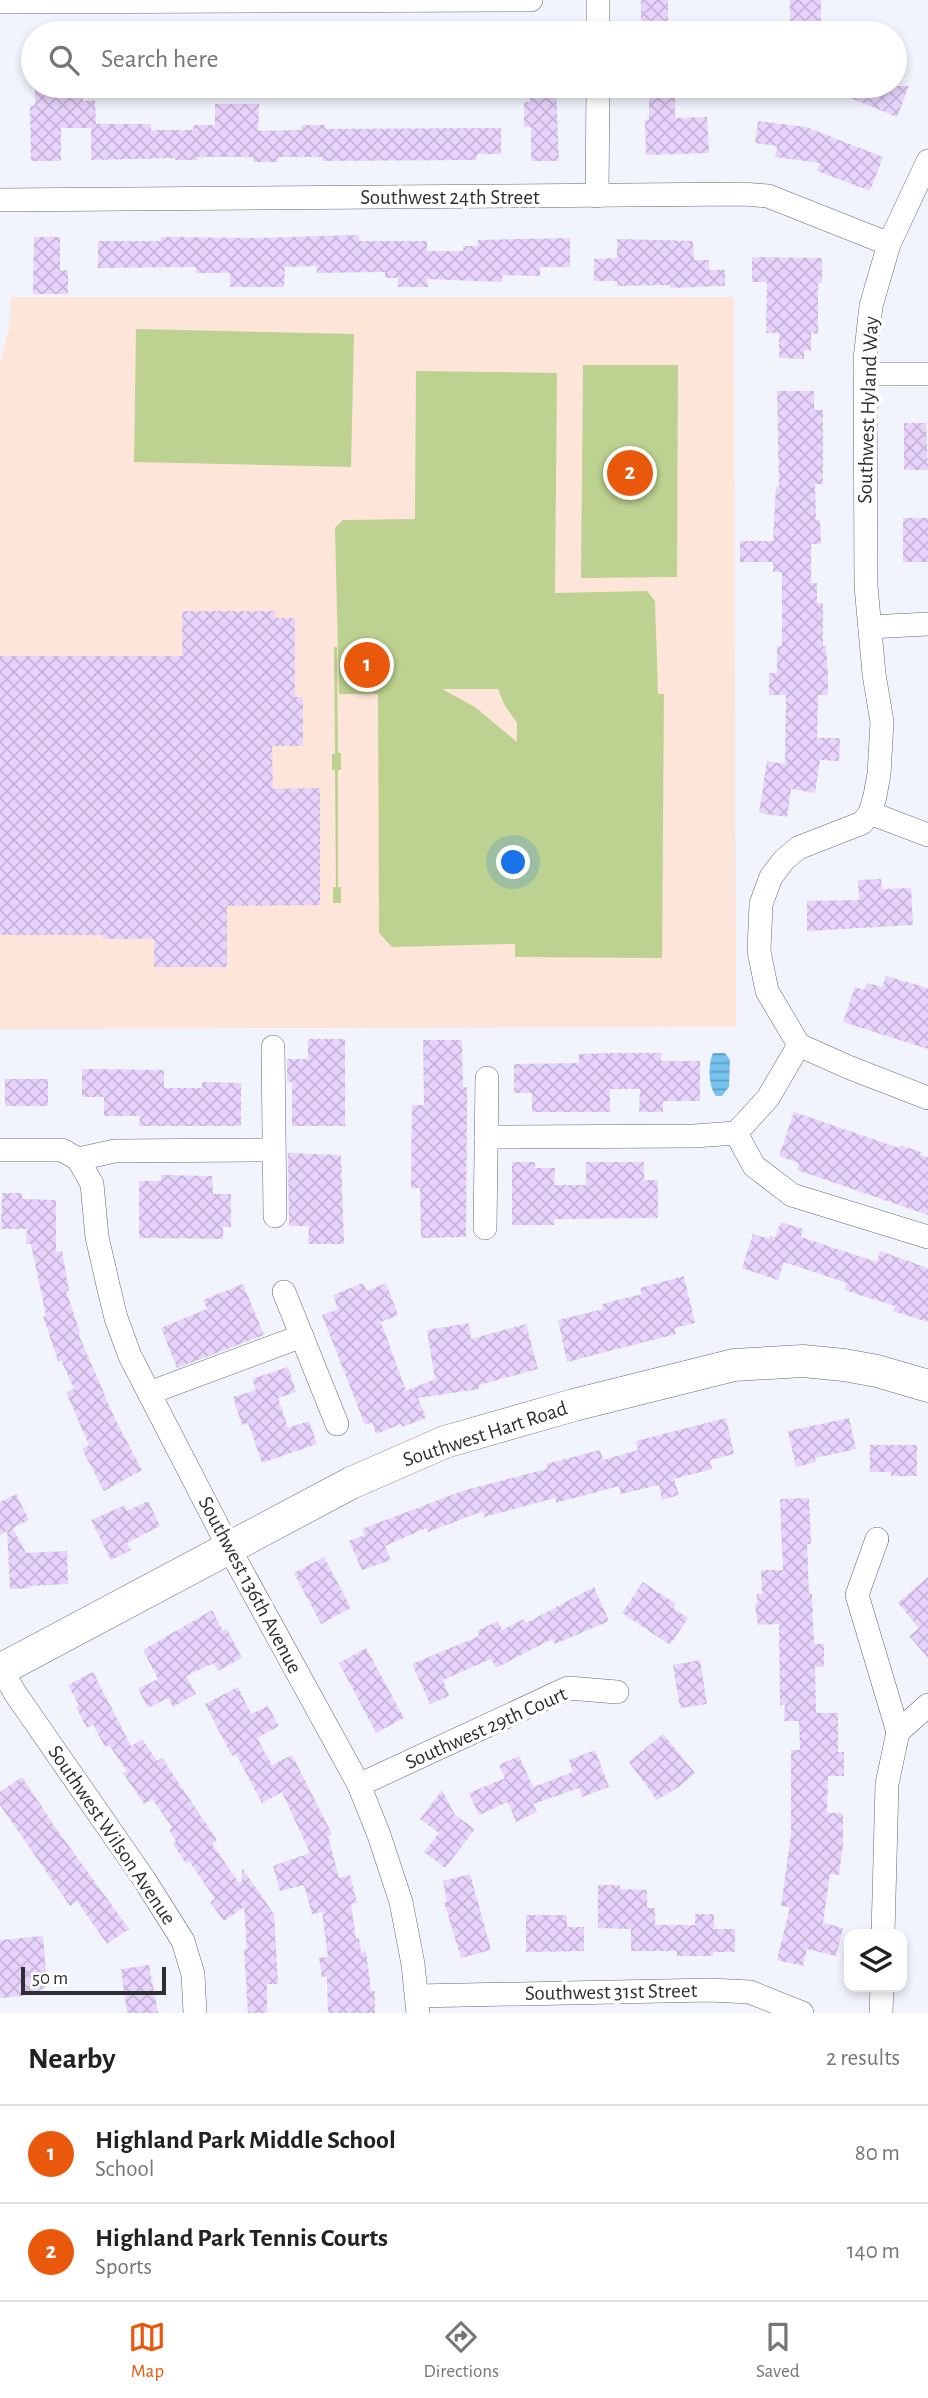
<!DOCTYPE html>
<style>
:root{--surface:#fff;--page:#f2f2f2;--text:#222;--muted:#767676;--line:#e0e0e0;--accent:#ea580c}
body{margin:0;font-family:"Alegreya Sans",sans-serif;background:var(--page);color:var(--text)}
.controls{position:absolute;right:21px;bottom:21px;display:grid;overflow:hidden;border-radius:14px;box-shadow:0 4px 10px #0003}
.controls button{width:63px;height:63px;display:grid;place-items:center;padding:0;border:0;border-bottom:2px solid var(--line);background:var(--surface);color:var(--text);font:35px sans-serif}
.scale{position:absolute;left:21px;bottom:18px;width:145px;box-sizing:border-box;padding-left:7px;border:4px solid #2e2f33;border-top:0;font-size:19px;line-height:24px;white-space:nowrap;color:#2e2f33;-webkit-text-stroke:5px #fff;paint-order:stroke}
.you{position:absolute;left:514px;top:863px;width:24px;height:24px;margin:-18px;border:5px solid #fff;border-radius:50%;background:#1a73e8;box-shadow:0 0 0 10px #1a73e833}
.badge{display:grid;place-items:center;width:46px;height:46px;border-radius:50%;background:var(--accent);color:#fff;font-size:23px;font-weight:700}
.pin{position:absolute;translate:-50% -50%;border:4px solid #fff;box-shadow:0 2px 7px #0006}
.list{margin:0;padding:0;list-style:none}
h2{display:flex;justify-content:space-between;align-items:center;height:91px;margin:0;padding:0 28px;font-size:30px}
h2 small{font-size:23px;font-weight:400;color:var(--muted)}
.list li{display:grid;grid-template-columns:46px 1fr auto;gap:21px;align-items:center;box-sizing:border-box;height:98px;padding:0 28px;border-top:2px solid var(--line)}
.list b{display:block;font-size:26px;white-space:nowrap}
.list p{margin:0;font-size:23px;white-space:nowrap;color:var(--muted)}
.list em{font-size:23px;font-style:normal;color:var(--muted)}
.icon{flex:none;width:38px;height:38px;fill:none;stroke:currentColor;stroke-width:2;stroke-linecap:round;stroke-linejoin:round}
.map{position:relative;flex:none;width:928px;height:2013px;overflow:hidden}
.search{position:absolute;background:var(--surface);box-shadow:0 4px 10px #0003;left:21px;right:21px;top:21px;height:77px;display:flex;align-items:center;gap:18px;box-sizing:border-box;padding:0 24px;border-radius:38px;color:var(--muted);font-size:26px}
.sheet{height:287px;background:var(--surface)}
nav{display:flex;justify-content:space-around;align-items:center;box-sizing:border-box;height:98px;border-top:2px solid var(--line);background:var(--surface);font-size:19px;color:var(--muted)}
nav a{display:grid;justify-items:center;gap:4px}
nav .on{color:var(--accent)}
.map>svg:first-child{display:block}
.education{fill:#fde5da}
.garden{fill:#bdd290;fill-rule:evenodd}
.water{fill:url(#water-rules)}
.building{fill:url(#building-cross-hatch)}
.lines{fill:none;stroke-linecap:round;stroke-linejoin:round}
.street-casing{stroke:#656972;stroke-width:24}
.secondary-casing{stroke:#656972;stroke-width:33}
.street{stroke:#fff;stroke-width:23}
.secondary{stroke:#fff;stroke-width:32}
.labels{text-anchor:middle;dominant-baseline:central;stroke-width:7;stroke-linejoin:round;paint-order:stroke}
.street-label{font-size:21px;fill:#2e2f33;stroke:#fff}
</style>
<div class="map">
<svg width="928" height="2013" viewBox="0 0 928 2013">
<defs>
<pattern id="water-rules" width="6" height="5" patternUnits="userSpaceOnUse" patternTransform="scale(1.75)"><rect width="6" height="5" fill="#77c3ef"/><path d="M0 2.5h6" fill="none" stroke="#629fc2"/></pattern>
<pattern id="building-cross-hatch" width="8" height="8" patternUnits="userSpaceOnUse" patternTransform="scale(1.75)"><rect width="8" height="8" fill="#e7d3fc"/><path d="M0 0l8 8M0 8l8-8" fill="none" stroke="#c6b5d8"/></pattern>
</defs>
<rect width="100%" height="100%" fill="#f1f4fd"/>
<path class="education" d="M11,297H734L736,1027L0,1029V363L9,328Z"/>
<g class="garden">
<path d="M136,329L354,334L351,467L134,462Z"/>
<path d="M583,365H678L677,577L581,578Z"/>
<path d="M416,371L557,373L555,593L647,591L655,601L658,694H664L662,958L515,957V944L392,947L379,933L378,694H339L335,528L343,520L415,519ZM442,689H498L504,704L517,723V742L475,707Z"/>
<path d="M334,647H337L338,753H341V770H338V887H341V903H333V887H336L335,770H332V754H335Z"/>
</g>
<path class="water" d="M713,1053H725L730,1060L729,1087L722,1096H716C708,1086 708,1064 713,1053Z"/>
<g class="building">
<rect x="641" y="0" width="27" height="27"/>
<rect x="790" y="0" width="31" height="28"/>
<path d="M35,86H82L83,101L95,100L96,124H151V130H193L194,125H215V104H259L258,131L301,130V125H325V129L501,128V154H477V160L322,161V157H278V162H253V157H197L198,160H175V158L91,160V128H61V161H31L30,106L35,105Z"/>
<path d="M530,86H556L559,161H531V127H524V102H530Z"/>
<path d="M649,86H675V118L707,117L709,153L646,155L645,120L649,119Z"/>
<path d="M821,86H909L897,117Z"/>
<path d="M758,121L806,127L883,157L870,191L817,171L820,163L775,157L777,146L755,143Z"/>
<path d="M359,235V241H427V251H463V246H478V240L570,238V267H540V276L502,275V282L427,279L428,287H398V278H385V272L317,273L316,266L285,267L284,287H230V273H196V267L98,268V241H161V237L259,238Z"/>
<path d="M34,237H60V271L68,270V294H33Z"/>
<path d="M617,239L693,241L694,260H709V270H725V286L670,288V285L617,286V281H594V259L617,258Z"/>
<path d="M752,257L822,258V283H818V334L811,333V351L804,350V359L779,358V333H766L767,282H752Z"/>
<path d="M777,391H814V410H823V484H815L816,520H820L821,544H811V583H817V603H823V646H826L828,677V695H818L817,738H840L839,761L820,760L815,793L791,789L787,817L759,813L767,761L785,764L786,695H769V673H777V646H782V572H773V562H740V541H773L776,487H779Z"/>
<path d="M904,423H926L928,470H904Z"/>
<rect x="903" y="518" width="25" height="44"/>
<path d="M182,611H275V618H295V697H303V746H272L273,789L320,788V905L227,906V967H154V939H103V935H0V656H182Z"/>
<path d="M881,879L882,889L911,888L913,925L807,931V901L859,900L858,880Z"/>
<path d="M886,976L928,988V1049L843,1022L855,987L864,990L867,983L882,987Z"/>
<path d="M308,1039H345V1126H292V1082H287V1059H308Z"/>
<path d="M423,1040H462L463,1087H467L466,1237L421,1238L420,1188H411L412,1105H424Z"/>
<path d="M615,1053H661V1061H700V1101H663V1112H639L640,1089H610V1112H532V1093H514V1064L579,1063V1054Z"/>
<path d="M82,1069L164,1070V1088H202V1082L241,1083V1126H139L140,1116H104V1097H82Z"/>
<rect x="5" y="1079" width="43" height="27"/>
<path d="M794,1112L899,1148L900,1145L921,1152L920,1155L928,1157V1215L797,1170L799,1163L779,1156Z"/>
<path d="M288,1153L341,1155L344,1244H308L309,1226H289Z"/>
<path d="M512,1162H535V1168H555L554,1185H586V1162H644V1180H658V1218L554,1219V1225H512Z"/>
<path d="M161,1175L212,1176L213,1194H231V1227H223V1239L139,1238V1181H161Z"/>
<path d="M2,1193H22V1199L56,1200V1252L62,1251L69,1291H66L80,1332L78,1333L115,1419L142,1470L104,1491L82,1449L89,1445L66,1392L74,1389L61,1360L58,1361L43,1316L46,1315L31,1244H26L27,1229H1Z"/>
<path d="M781,1222L803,1229L801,1237L877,1262L880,1251L928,1268V1322L893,1311L895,1306L844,1290L847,1283L784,1262L778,1280L742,1268L753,1234L769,1239L770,1235L775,1238Z"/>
<path d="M684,1276L695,1323L674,1328L676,1334L567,1362L558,1320L603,1309L602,1304L642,1294L640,1288Z"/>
<path d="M363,1283L367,1291L386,1283L398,1315L381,1322L406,1391L435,1379L427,1330L469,1323L471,1339L526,1324L538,1369L479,1385V1389L418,1398L426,1418L402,1427L401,1424L376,1434L372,1422L365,1425L322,1315L338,1309L333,1295Z"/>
<path d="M243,1284L264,1335L177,1368L161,1328L207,1309L203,1300Z"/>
<path d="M288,1367L296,1392L278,1398L288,1428L309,1421L317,1444L262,1463L248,1423L242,1425L233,1397L256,1390L252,1379Z"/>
<path d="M726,1418L734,1454L710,1460L712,1469L674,1479L679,1495L662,1500L659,1485L621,1494L619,1486L556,1503L555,1498L484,1517L483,1511L428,1532L426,1528L385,1546L391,1560L362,1570L349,1541L365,1535L362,1529L462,1491L547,1469L546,1464L600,1450L603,1460L638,1450L636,1441Z"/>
<path d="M849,1418L856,1449L815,1458L816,1462L796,1467L788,1431Z"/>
<path d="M870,1445H917V1476H891V1472H870Z"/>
<path d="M16,1494L29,1520L13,1528L26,1553L67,1551L68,1584L29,1586V1588L10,1589L7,1531L0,1535V1502Z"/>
<path d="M809,1498L811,1544H807L809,1594H812L814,1644H824V1667H815L816,1713H838V1752H844V1776H828L827,1813H843V1845L839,1875L830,1874L823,1923L843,1928L836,1956L807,1949L803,1966L777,1960L790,1907L781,1906L791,1835V1750H800L799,1721H784L785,1705H780L779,1624L758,1625L755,1605L757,1603V1594H762L761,1570H783L780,1499Z"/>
<path d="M148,1501L160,1526L127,1543L131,1550L111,1560L91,1520L125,1505L127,1511Z"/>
<path d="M324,1557L351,1608L321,1624L294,1573Z"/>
<path d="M928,1577V1658L909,1636L919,1628L898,1603Z"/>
<path d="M643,1582L676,1604L673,1608L688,1618L670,1645L622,1613Z"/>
<path d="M594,1587L609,1621L555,1644L552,1639L496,1668L491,1659L443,1680L449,1696L430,1704L412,1664L479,1636L477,1631L498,1621L502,1630L524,1619L526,1623Z"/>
<path d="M212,1610L223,1631L227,1629L242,1658L218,1671L214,1663L186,1676L196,1694L173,1707L168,1698L148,1708L138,1689L158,1679L143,1650Z"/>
<path d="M366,1648L404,1718L376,1733L339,1663Z"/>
<path d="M700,1660L707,1704L680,1708L673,1665Z"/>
<path d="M93,1672L131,1746L142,1739L157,1761L162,1758L217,1840L212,1844L239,1883L242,1881V1868L274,1914L278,1984H267V2013H248L244,1949H247L244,1907L224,1921L210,1902L215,1899L189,1861L186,1864L173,1844L176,1841L169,1830L172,1827L152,1799L144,1804L123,1773L127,1771L109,1745L105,1747L93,1724L87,1728L76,1707L79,1705L68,1685Z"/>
<path d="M238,1687L251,1714L268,1706L279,1726L257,1738L272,1765L292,1755L332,1834L328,1836L339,1878L350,1875L357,1903L351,1904L356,1939L359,1938L361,1952L366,1951L371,1991H375V2013H328L327,1976L322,1977L319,1958L328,1957L322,1912L312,1914L304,1885L280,1891L273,1866L310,1853L282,1792L262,1803L236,1754L232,1756L205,1704Z"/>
<path d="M663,1734L695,1773L680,1786L657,1800L629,1762Z"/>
<path d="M595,1750L609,1787L582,1797L579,1788L533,1804L537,1812L516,1822L508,1802L479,1815L469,1793L505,1778L499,1765L519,1756L533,1787L573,1772L569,1760Z"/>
<path d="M22,1777L55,1827L129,1929L107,1944L77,1901L70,1906L0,1805V1792Z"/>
<path d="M442,1790L455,1815L475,1829L445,1868L424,1852L439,1833L420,1819Z"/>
<path d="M470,1874L491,1950L461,1958L444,1902H447L443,1881Z"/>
<path d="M598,1885H620V1889L647,1890V1908H655V1925H695V1914H714V1929H735V1952H713V1956H677V1951H631V1929L598,1928Z"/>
<path d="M526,1915H567V1927H584V1951L526,1952Z"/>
<path d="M43,1936L47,1986L33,1995L0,1998V1940Z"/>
<path d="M149,1965L158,2013H127L121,1969Z"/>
</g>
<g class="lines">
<defs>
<g id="street">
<path d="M0,2L531,0"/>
<path d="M598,33V0"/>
<path d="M928,161L889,244L871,306L865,359L866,586L874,674L882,722L879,774L875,796L870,813L862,823L798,848L784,860L771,877L761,904L759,951L767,991L799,1045L848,1067L928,1098"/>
<path d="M597,196L598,86"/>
<path d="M0,200L743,194L768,196L889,244"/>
<path d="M866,374H928"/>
<path d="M870,627L928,624"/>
<path d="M870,813L928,835"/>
<path d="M273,1047L275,1216"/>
<path d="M736,1133L754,1166L792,1195L928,1237"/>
<path d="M486,1137L694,1136L736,1133L768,1098L799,1045"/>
<path d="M0,1150H62L78,1159"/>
<path d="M78,1159L92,1184L97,1237L108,1285L116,1318L130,1356L229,1548L359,1785L379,1835L401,1902L413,1964L418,2013"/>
<path d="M78,1159L115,1151L273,1150"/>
<path d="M485,1228L487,1078"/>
<path d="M284,1292L337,1424"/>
<path d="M149,1393L302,1336"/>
<path d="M877,1539L857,1595L898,1732"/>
<path d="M1,1669L15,1693L144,1879L183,1941L193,1974L195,2013"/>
<path d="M359,1785L568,1688L617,1692"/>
<path d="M883,1934L887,1784L898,1732L928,1705"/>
<path d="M417,1996L710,1990L750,1992L802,2013"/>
<path d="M881,2013L882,1987"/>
</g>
<path id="secondary" d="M0,1670L351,1483L445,1442L574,1405L734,1365L803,1361L844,1365L877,1371L928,1386"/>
</defs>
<use href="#street" class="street-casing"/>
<use href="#secondary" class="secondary-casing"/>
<use href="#street" class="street"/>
<use href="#secondary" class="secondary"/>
</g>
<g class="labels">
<g class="street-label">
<text x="450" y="197">Southwest 24th Street</text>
<text transform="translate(868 410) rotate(-88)">Southwest Hyland Way</text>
<text transform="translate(485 1434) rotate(-18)">Southwest Hart Road</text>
<text transform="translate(250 1585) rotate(62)">Southwest 136th Avenue</text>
<text transform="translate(486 1728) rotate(-24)">Southwest 29th Court</text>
<text transform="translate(112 1835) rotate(56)">Southwest Wilson Avenue</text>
<text transform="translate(611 1992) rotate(-1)">Southwest 31st Street</text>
</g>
</g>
</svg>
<div class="controls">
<button><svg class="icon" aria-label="layers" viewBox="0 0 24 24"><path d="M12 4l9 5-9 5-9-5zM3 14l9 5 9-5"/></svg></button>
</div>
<div class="scale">50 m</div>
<div class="you"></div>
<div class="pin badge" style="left:367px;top:665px">1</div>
<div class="pin badge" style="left:630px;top:473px">2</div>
<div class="search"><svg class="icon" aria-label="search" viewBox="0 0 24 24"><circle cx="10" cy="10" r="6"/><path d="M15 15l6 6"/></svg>Search here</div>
</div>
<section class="sheet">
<h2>Nearby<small>2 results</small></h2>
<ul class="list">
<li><span class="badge">1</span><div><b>Highland Park Middle School</b><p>School</p></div><em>80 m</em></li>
<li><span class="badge">2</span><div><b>Highland Park Tennis Courts</b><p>Sports</p></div><em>140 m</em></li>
</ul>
</section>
<nav>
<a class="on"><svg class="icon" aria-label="map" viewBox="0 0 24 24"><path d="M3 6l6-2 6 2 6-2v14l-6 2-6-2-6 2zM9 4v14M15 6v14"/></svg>Map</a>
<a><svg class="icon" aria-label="directions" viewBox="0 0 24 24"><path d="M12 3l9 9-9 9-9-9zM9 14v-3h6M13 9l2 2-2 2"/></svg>Directions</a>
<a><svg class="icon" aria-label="saved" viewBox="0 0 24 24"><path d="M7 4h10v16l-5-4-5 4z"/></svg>Saved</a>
</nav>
